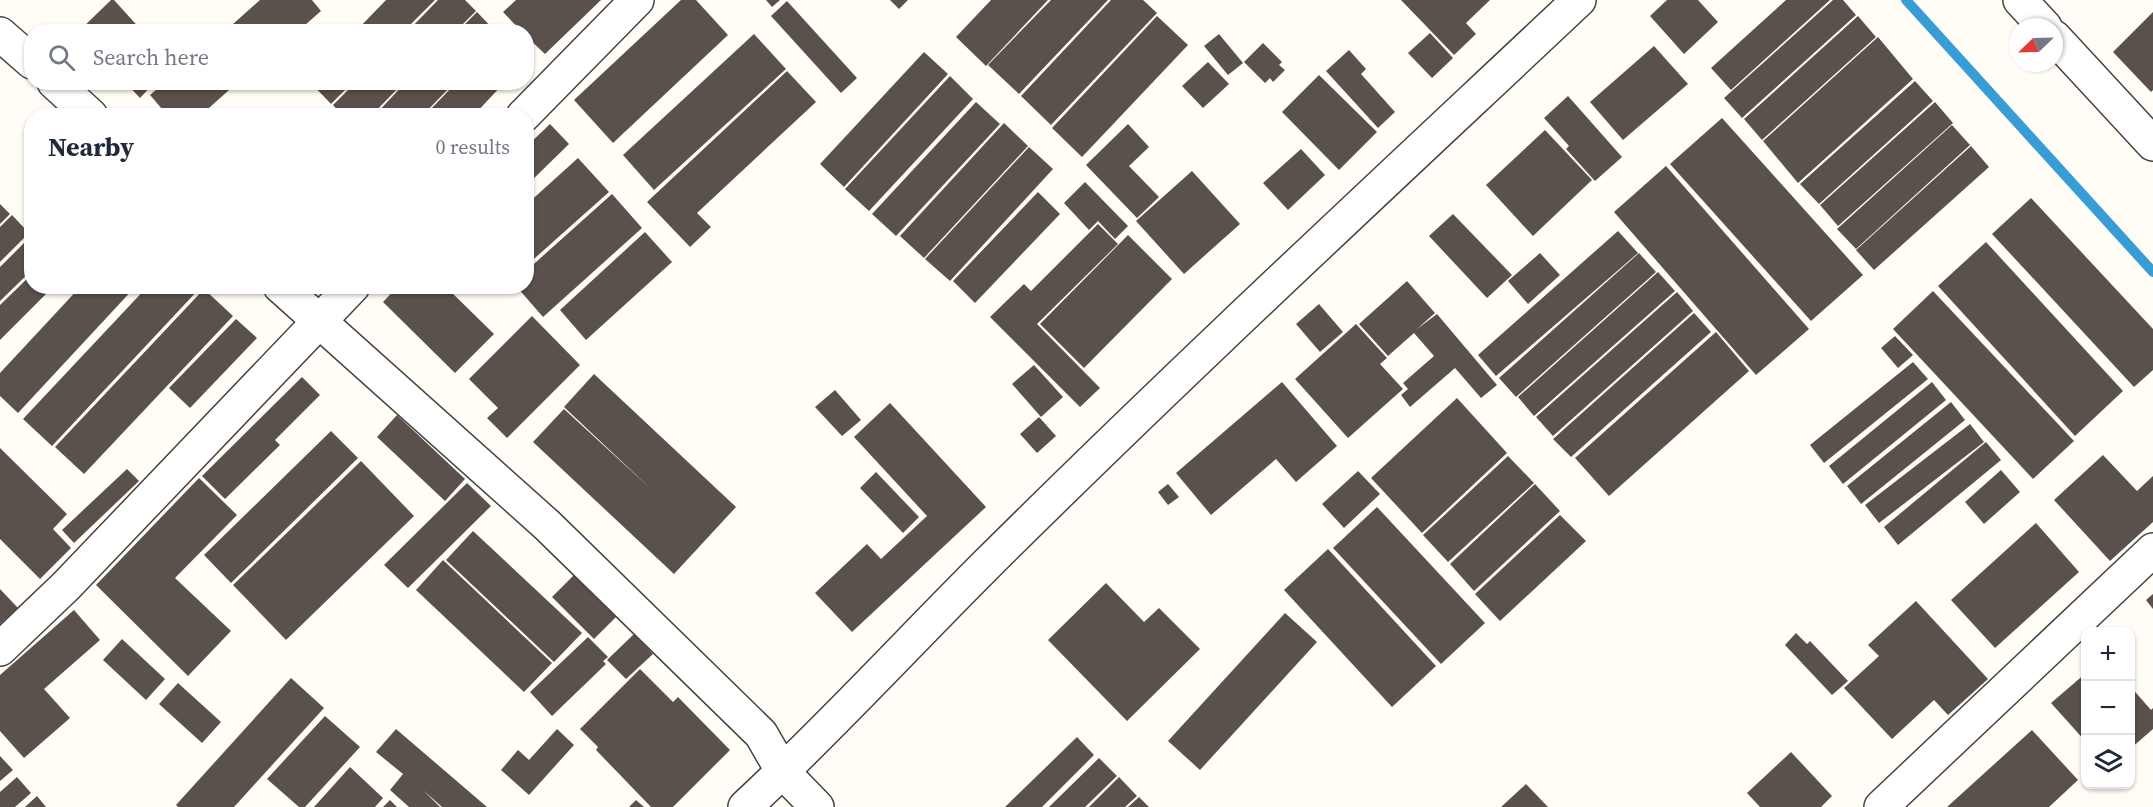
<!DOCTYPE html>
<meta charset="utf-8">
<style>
:root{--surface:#fff;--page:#f6f6f7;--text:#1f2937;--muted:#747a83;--line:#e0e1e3}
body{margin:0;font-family:"Source Serif 4",serif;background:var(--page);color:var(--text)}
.controls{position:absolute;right:18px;bottom:18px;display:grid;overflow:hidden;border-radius:12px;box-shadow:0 2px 4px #0004}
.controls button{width:54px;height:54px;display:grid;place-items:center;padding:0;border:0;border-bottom:2px solid var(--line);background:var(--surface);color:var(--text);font:30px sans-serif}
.compass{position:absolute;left:2009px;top:18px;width:54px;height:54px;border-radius:50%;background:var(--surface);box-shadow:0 2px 4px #0004;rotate:247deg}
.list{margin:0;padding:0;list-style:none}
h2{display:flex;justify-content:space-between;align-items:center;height:78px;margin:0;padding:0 24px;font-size:26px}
h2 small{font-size:20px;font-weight:400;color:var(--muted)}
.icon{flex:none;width:33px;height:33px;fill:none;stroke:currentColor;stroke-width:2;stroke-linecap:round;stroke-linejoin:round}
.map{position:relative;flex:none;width:2153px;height:807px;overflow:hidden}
.search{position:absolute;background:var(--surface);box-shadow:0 2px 4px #0004;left:24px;top:24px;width:510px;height:66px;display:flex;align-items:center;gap:15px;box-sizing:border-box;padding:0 21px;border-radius:24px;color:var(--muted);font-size:22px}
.panel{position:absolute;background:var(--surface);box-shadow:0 2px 4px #0004;left:24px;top:108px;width:510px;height:186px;border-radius:24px}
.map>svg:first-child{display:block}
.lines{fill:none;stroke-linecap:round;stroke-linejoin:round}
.stream{stroke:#389dd6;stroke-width:10}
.building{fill:#5b514c}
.minor-casing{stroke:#444;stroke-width:36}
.minor{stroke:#fff;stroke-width:33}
</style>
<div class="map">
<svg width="2153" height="807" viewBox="0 0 2153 807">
<rect width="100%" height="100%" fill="#fffdf5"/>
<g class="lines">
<path class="stream" d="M1906,0L2153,272"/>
</g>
<g class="building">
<path d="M111,0H114L143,32H78Z"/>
<path d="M260,0H312L321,11L297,32H224Z"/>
<path d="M386,0H435L403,32H355Z"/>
<path d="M438,0H465L476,11L455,32H407Z"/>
<path d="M516,0H601L545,54L526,36V32H522L503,12Z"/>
<path d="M681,0H696L728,35L613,143L574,100Z"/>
<path d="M766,0H780L772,7Z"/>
<path d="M890,0H908L899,9Z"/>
<path d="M991,0H1048L986,66L956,37Z"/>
<path d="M1051,0H1108L1019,94L988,65Z"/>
<path d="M1111,0H1143L1157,13L1051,125L1021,96Z"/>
<path d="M1401,0H1490L1466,23L1476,34L1454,55Z"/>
<path d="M1667,0H1698L1718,22L1684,54L1650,16Z"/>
<path d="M1786,0H1830L1731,90L1711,68Z"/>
<path d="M1833,0H1843L1856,15L1742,118L1724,98Z"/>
<path d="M787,1L857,78L841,93L771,16Z"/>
<path d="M477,12L496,32H457Z"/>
<path d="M2153,12V90L2151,92L2113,52Z"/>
<path d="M1157,16L1188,45L1082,157L1052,128Z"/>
<path d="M1858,16L1876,37L1762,140L1744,119Z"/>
<path d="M1430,33L1453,58L1432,78L1408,53Z"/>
<path d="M754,34L786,69L654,190L623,155Z"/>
<path d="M1219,34L1243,63L1228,75L1204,46Z"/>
<path d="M1878,37L1913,79L1798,183L1763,141Z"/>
<path d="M1263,43L1282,62L1279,65L1285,70L1273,82L1270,78L1265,83L1244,62Z"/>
<path d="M1654,46L1688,84L1623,140L1590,102Z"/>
<path d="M1349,50L1366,69L1361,74L1395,112L1378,128L1326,71Z"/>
<path d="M924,52L948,74L844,187L820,164Z"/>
<path d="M1208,62L1229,84L1203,108L1182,86Z"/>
<path d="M787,71L816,102L697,213L711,227L690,247L647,202Z"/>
<path d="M1319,75L1377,132L1339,170L1282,112Z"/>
<path d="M950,76L973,99L869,211L845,189Z"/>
<path d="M1915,81L1933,101L1819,204L1800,184Z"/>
<path d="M125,82H155L140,98Z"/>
<path d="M165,82H238L200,116H168L150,95Z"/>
<path d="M310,82H353L331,104Z"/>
<path d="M356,82H404L371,116H343L333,105Z"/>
<path d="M406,82H455L422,116H374Z"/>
<path d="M457,82H505L473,116H424Z"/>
<path d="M1568,96L1622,157L1595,181L1566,149L1569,146L1544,118Z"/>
<path d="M976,102L1000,124L896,236L872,214Z"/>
<path d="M1935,102L1953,123L1838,226L1820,205Z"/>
<path d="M1722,118L1863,275L1811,321L1670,164Z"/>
<path d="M1004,123L1028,146L924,258L900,236Z"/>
<path d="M550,124L569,144L526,186V147Z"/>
<path d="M1128,124L1149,147L1129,166L1159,197L1137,218L1086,165Z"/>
<path d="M1952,125L1970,145L1856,249L1837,229Z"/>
<path d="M1545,130L1592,180L1533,236L1486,185Z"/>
<path d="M1971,146L1989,167L1874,270L1856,250Z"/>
<path d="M1029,147L1053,169L950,281L925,259Z"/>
<path d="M1301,149L1325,175L1288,210L1263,183Z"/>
<path d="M578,158L609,192L526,266V205Z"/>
<path d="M1666,166L1809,329L1756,375L1614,212Z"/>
<path d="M1192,171L1240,224L1184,274L1136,221Z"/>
<path d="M1085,182L1128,226L1115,239L1098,221L1089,230L1064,203Z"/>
<path d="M1038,192L1060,214L975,303L953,281Z"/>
<path d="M612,194L642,228L543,317L516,286H526V271Z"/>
<path d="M2031,198L2153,329V370L2134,387L1992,234Z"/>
<path d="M0,204L10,214L0,224Z"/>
<path d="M1453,214L1512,275L1487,298L1429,236Z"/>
<path d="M12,215L29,233L0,262V227Z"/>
<path d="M1098,224L1118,244L1037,324L1100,388L1080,407L990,317L1024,284L1031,291Z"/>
<path d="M1618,231L1638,253L1496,376L1478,355Z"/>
<path d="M645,232L672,262L586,340L560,310Z"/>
<path d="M32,235V270L0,301V267Z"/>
<path d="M1128,235L1172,279L1084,368L1040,324Z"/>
<path d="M1986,242L2123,391L2075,436L1938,286Z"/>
<path d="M1540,253L1560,275L1528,304L1508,281Z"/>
<path d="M1639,253L1656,272L1516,397L1499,378Z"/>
<path d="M1658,272L1675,291L1534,416L1518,397Z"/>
<path d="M32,274V286H54L0,340V305Z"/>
<path d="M1407,281L1435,313L1417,329L1437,314L1497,385L1481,398L1455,368L1410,407L1401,395L1408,389L1403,383L1434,356L1414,333L1388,356L1359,324Z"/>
<path d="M81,286H136L18,413L0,396V373Z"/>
<path d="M148,286H198L200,288L52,446L23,419Z"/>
<path d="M398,286H445L494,334L455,373L383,302Z"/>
<path d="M204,289L233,316L84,474L55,447Z"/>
<path d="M1933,291L2074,441L2033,479L1893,329Z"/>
<path d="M1677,292L1693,311L1553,436L1536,417Z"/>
<path d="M1319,304L1343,332L1320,352L1296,324Z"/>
<path d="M1694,313L1711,332L1571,457L1553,439Z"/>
<path d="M532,316L580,365L507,438L487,418L498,408L469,379Z"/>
<path d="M236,319L257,338L190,408L169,388Z"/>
<path d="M1356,324L1387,358L1380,364L1403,389L1348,438L1295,379Z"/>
<path d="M1716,332L1749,371L1609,496L1575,458Z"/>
<path d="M1895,336L1913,355L1898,368L1881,348Z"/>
<path d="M1913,362L1928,379L1824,463L1810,445Z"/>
<path d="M1034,365L1063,397L1041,417L1012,384Z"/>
<path d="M594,374L736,507L674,574L533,442L564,409L651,489L564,407Z"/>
<path d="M302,377L320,395L275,440L280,445L225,499L202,476Z"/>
<path d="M1282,382L1337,446L1296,482L1276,459L1211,515L1176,473Z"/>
<path d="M1932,382L1946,400L1843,484L1829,466Z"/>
<path d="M835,390L861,420L842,436L815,407Z"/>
<path d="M1457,398L1507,453L1422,533L1371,478Z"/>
<path d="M1951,402L1965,420L1861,504L1847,486Z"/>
<path d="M890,403L986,507L852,632L815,593L867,544L881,559L927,516L854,437Z"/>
<path d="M397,415L465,479L445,501L377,437Z"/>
<path d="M1039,417L1056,436L1037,453L1020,434Z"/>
<path d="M1970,424L1984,442L1879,523L1865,505Z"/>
<path d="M331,431L358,458L231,583L204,555Z"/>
<path d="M1986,442L2001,460L1898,545L1884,527Z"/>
<path d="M0,448L67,514L53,529L71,548L40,579L0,539Z"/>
<path d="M2103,455L2137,491L2153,476V522L2110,561L2054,500Z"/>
<path d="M1508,456L1534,483L1448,562L1423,535Z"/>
<path d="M361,461L414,516L286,640L233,585Z"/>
<path d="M127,469L139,481L74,543L62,530Z"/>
<path d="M2001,470L2020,492L1984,524L1965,502Z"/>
<path d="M1358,471L1380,494L1344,528L1322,504Z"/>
<path d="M876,472L919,517L903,533L860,488Z"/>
<path d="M199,478L237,515L175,578L231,631L188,676L96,585Z"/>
<path d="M467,483L491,506L408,588L384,565Z"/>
<path d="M1168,484L1179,497L1168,505L1158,492Z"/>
<path d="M1535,484L1560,511L1474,591L1450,564Z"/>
<path d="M1377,507L1485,623L1441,664L1333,548Z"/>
<path d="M1560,515L1586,541L1500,621L1475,594Z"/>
<path d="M2036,523L2079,572L1995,648L1951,600Z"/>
<path d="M473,531L582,633L554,662L446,560Z"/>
<path d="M1328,549L1436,666L1392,707L1284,590Z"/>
<path d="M443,560L552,663L524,692L416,590Z"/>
<path d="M574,575L616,617L594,639L552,597Z"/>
<path d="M1106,583L1144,622L1159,608L1200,649L1127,721L1048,640Z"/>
<path d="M0,589L18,608L0,624Z"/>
<path d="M2153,594V609L2146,600Z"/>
<path d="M1916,601L1988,679L1948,715L1934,700L1892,739L1844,688L1879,656L1868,645Z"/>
<path d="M74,610L100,640L44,689L70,718L24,758L0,731V675Z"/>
<path d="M1285,613L1317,642L1200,770L1168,741Z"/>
<path d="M1796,633L1807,644L1810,641L1848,681L1832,695L1785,645Z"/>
<path d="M634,634L653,654L626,679L607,660Z"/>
<path d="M588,637L608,657L603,661L606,664L552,716L530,692Z"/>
<path d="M122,639L165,679L146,700L103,660Z"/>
<path d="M640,669L673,702L678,697L730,750L673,807H651L596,750L598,747L580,729Z"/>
<path d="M2086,673V742L2051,703Z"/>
<path d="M291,678L324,708L234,807H178L176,805Z"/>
<path d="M178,683L221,722L202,743L159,704Z"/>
<path d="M2130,686L2151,710L2153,708V729L2130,749Z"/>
<path d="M325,716L360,747L305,807H299L267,779Z"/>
<path d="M396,729L487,807H442L423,790L440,807H409L390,790L403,774L376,752Z"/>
<path d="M557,729L574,745L529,795L501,770L518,750L529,760Z"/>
<path d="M2032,730L2078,780L2049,807H1947Z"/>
<path d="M1077,737L1094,755L1042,807H1005Z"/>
<path d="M1791,752L1832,796L1821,807H1760L1747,793Z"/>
<path d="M0,756L13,770L0,781Z"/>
<path d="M1099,758L1117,776L1085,807H1049Z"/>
<path d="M350,767L383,798L375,807H314Z"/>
<path d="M17,777L31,793L15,807H0V792Z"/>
<path d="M1119,777L1137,796L1125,807H1089Z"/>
<path d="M1526,784L1548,807H1501Z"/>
<path d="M37,796L46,807H25Z"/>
<path d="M1139,797L1149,807H1128Z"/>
<path d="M390,800L397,807H383Z"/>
<path d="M636,800L644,807H629Z"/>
</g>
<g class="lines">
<defs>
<g id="minor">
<path d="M2020,0L2045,27"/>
<path d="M0,34L32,62"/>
<path d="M2054,37L2153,144"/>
<path d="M54,82L91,116"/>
<path d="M523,116L637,0"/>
<path d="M280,286L547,525L761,734L783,772L817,807"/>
<path d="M0,649L66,586L353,286"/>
<path d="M745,807C828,730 904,647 984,567C1178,374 1379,188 1579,0"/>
<path d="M1881,807L2153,550"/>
</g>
</defs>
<use href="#minor" class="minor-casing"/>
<use href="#minor" class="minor"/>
</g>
</svg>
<div class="controls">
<button>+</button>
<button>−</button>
<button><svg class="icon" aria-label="layers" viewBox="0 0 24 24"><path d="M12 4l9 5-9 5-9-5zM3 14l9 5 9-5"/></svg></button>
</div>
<svg class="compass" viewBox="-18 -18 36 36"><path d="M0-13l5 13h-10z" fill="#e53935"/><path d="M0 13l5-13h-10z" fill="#747a83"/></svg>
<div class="search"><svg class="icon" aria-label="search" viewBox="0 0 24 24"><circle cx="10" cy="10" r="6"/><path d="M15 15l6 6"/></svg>Search here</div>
<section class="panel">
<h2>Nearby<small>0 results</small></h2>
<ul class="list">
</ul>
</section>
</div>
